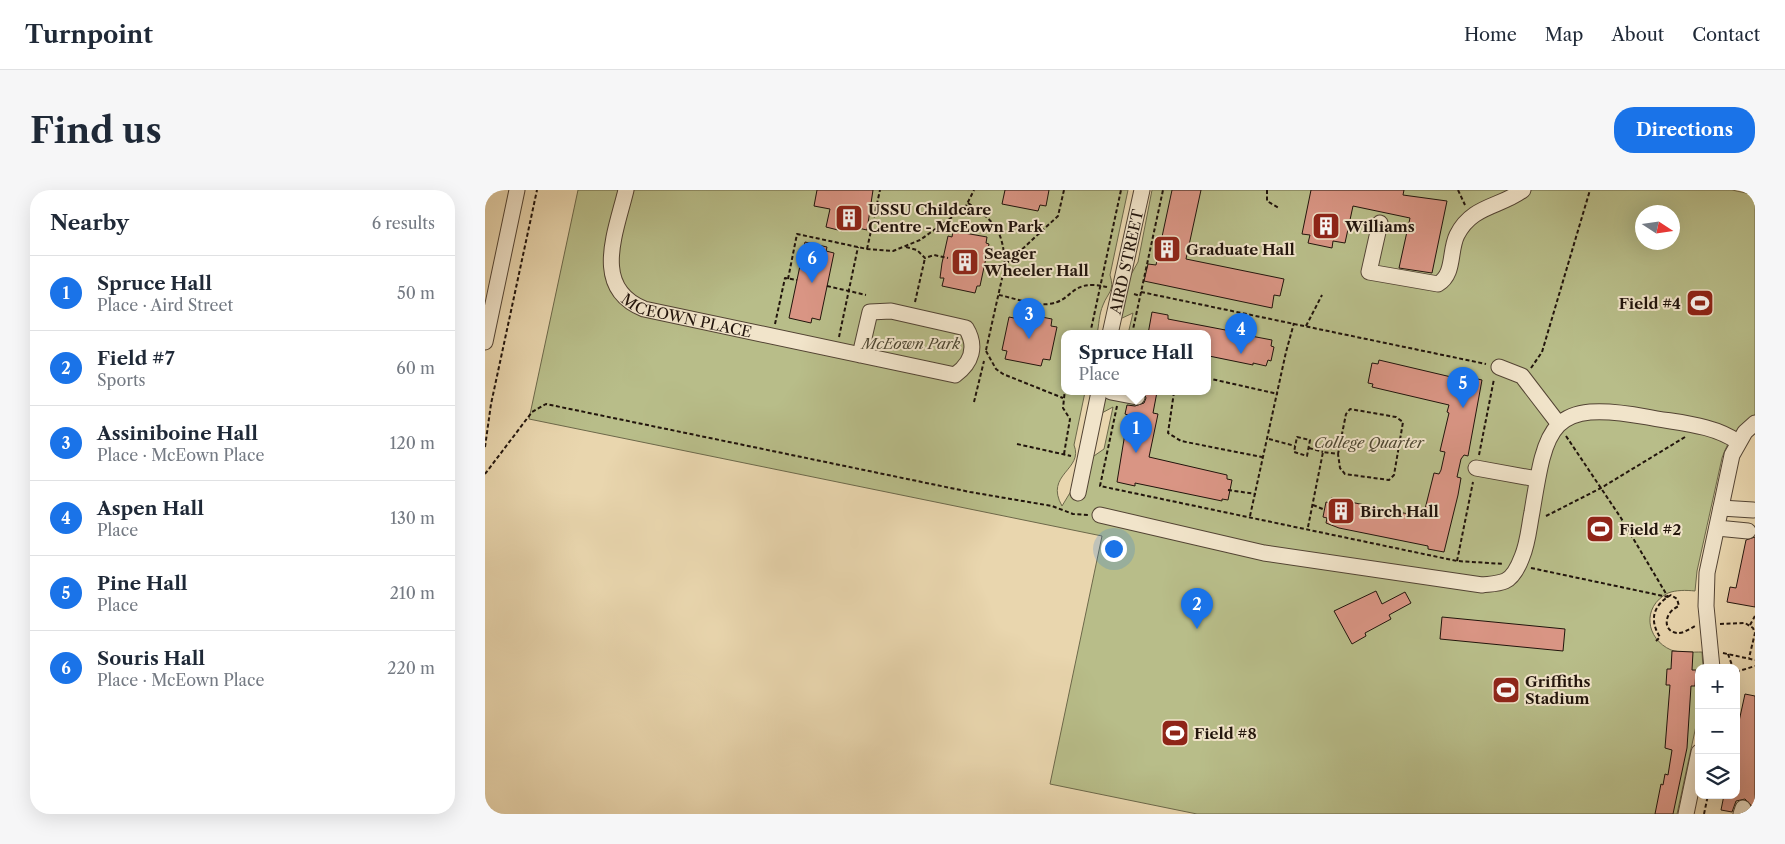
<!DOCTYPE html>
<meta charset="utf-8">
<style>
:root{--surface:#fff;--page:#f6f6f7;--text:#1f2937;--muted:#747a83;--line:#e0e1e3;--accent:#1a73e8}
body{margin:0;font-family:"Libre Caslon Text",serif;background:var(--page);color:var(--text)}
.controls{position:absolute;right:15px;bottom:15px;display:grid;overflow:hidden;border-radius:10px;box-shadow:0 5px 20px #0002}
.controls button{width:45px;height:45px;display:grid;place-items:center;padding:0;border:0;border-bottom:1px solid var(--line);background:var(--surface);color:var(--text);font:25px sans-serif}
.compass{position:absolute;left:1150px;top:15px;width:45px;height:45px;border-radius:50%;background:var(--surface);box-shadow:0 5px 20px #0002;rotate:102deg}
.you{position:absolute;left:628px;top:358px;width:18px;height:18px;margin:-12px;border:4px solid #fff;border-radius:50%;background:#1a73e8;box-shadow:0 0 0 8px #1a73e833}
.badge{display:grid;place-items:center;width:32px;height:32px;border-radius:50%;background:var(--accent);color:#fff;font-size:16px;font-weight:700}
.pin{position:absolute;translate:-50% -41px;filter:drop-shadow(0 1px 2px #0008)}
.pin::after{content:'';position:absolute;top:26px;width:18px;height:15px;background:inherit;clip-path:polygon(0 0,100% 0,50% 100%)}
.popup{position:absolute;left:576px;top:140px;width:150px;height:65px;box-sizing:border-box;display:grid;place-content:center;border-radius:10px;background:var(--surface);filter:drop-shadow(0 1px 4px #0005);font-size:16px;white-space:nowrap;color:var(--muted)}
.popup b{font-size:19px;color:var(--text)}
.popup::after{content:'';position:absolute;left:50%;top:100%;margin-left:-10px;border:10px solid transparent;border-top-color:var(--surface)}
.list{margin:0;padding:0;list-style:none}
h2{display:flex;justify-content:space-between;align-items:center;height:65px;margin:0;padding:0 20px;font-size:21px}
h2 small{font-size:16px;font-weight:400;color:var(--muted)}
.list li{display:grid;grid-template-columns:32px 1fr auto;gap:15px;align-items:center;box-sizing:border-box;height:75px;padding:0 20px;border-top:1px solid var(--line)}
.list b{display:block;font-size:19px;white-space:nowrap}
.list p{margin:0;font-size:16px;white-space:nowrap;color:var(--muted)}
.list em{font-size:16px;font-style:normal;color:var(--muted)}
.icon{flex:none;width:28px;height:28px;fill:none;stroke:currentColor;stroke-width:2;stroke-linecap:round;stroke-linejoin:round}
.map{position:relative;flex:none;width:1270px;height:624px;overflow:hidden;border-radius:20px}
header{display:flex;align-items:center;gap:30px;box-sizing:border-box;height:70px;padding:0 25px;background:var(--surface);border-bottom:1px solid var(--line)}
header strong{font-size:24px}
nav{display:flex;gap:28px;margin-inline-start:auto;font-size:18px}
.intro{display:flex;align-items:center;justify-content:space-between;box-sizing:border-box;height:120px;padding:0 30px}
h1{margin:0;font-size:35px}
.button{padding:12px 22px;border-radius:20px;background:var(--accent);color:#fff;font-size:18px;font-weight:700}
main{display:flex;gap:30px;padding:0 30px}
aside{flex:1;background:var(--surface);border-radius:20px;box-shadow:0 5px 20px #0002}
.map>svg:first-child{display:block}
.green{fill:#b8bd89;stroke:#6c684a;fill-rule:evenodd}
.building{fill:#d99584;stroke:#21140c}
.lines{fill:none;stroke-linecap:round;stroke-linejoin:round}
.minor-casing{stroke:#534434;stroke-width:17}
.path{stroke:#21140c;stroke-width:2;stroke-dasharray:4 2.5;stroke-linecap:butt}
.minor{stroke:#f1e4ca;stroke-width:15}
.labels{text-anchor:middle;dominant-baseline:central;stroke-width:4;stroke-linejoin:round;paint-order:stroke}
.poi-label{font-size:15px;font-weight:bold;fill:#21140c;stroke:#f1e4ca;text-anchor:start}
.street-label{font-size:15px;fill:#21140c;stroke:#f1e4ca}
.park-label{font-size:15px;font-style:italic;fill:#4e4732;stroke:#f1e4ca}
</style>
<header>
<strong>Turnpoint</strong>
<nav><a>Home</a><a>Map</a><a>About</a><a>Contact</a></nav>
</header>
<div class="intro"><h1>Find us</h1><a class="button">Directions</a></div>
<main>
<aside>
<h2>Nearby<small>6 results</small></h2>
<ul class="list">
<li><span class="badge">1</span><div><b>Spruce Hall</b><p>Place · Aird Street</p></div><em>50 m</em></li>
<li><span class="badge">2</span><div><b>Field #7</b><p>Sports</p></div><em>60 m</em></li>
<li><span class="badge">3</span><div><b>Assiniboine Hall</b><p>Place · McEown Place</p></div><em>120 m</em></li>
<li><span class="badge">4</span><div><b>Aspen Hall</b><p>Place</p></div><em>130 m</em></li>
<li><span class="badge">5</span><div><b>Pine Hall</b><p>Place</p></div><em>210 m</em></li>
<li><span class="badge">6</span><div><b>Souris Hall</b><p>Place · McEown Place</p></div><em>220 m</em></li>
</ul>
</aside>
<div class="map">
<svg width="1270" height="624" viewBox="0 0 1270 624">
<rect width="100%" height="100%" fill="#e9d6ae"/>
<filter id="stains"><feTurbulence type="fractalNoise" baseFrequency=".004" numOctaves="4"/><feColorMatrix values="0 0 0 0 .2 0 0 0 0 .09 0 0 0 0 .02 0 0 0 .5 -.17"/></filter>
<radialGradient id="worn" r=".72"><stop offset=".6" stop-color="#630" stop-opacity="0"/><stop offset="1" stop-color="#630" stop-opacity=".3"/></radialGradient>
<path class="green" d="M93,0H643L625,85C630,101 623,102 618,115C614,124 614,135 612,144H580V202H600L589,255C599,280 559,284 577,316L606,268L619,259L628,217L615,224L620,202H722V144H643L648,123L635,129L643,90L653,72L667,0H1247L1270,5V225C1254,235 1243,250 1237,268L1212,381L1210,401C1201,400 1191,400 1183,403C1156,417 1161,449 1186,460C1194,463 1208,462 1217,462L1218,478H1214V522L1192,624H712L565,594L617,346L44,229ZM1158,22H1188V52H1158Z"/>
<g class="building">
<path d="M332,0H388L382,40L359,35L357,41L341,37L345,19L329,16Z"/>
<path d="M520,0H564L561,16L555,15L553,21L517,14Z"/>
<path d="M687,0H716L701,69L799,89L795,106L789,105L787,118L659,91L663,74L671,75Z"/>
<path d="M826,0H919L918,5L962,11L947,83L914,78L925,28L868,16L860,53L848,51L847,58L823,53L825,45L817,44Z"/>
<path d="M468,41L502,47L501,53L504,54L495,96H492L490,103L457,96L459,88H455L457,73L463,46L467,47Z"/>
<path d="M320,52L342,57L341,61L349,63L335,130L327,128L326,133L304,128Z"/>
<path d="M531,122L567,129L566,136L572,137L565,170L558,169L556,176L520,169L522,161L517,160L524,127L529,128Z"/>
<path d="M667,122L683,125V129L756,143L757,139L767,141L766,146L787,150L786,156L789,157L786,171L783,170L781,176L768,173V175L724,166L722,144H663Z"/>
<path d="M894,170L979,190L980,186L997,190L983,266L979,265L976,269L972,287L976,288L973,305L959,362L943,359V356L854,338L841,333L842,328L838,327L841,312L845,313L846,308L938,327L949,283L954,284L956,280L960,262L955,261L964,223L962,222L964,215L887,197L888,194L883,193L887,173L893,174Z"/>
<path d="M659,202H672L668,223L673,224L664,267L742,285V289L747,290L743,310L737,309V311L650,293V296L632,292L643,225L640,224L642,215L650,216L659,213L661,208Z"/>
<path d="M1270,347V417L1242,412L1245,397L1251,398L1261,350Z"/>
<path d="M891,401L897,414L920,402L926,413L904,425L906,429L880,443L881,446L867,454L849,421Z"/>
<path d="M957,427L1080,439L1078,461L955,449Z"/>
<path d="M1187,461L1208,462L1207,480H1211L1210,496H1206L1202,558L1188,624H1170L1176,594L1178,595L1180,584L1183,585L1187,560L1180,558L1185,495H1181L1182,479H1186Z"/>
<path d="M1260,504L1270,506V624H1266L1267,616L1260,609L1251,611L1247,622L1236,620L1239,605H1251V545Z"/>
</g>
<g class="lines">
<defs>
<g id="minor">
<path id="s1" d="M141,0C131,42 106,98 159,119L470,185C487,173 492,156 481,138L406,121L385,122L375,165"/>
<path d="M895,33L884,82L953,94C970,84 964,61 972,45C987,15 1016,17 1038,0"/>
<path id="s2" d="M625,144L657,0"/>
<path d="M0,152L32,0"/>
<path d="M1014,177L1037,186L1073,233"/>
<path d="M626,202L652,207"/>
<path d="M991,278L1052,289"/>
<path d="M593,303L614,202"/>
<path d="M1236,318L1268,320"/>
<path d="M615,325L779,363L997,395C1005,394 1013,394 1020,391C1029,387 1034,375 1037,367C1043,353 1044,337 1047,322C1061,235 1065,209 1162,227C1192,233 1228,234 1253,252"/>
<path d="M1232,338L1263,341"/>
<path d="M1227,478L1221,416L1222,383L1247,265L1260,242L1270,233"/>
<path d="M1201,624L1214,562"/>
<path d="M1256,624L1258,618"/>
</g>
</defs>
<use href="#minor" class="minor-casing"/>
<g class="path">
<path d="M782,0V11L794,18"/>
<path d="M973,0L980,15"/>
<path d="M483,13C511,32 518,41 520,75"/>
<path d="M421,57L432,60L440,68L449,65L463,68"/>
<path d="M382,59L395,0"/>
<path d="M303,89L312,44L382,59L408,61L435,50L480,18L489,0"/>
<path d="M342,96L381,105"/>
<path d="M656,102L1001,174"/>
<path d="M649,104L655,106"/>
<path d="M514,105C529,108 549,116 564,114C589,111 585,88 622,97"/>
<path d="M430,112L440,68"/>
<path d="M290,134L300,88L312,90"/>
<path d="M821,136L837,105"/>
<path d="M605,144L636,0"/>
<path d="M647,144L678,0"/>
<path d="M354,147L373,57"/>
<path d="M501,160L520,75L573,26L579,0"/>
<path d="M501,161L511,179L518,184L578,208"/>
<path d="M1046,178L1057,162L1105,0"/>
<path d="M722,188L793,204"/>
<path d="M689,202L683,243L696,251L777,267"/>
<path d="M489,212L499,171"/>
<path d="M632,216L615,296L972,371L1019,374"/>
<path d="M1081,246L1136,328L1183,407"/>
<path d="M812,247L825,250L822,266L809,262Z"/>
<path d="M784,249L810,256"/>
<path d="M532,254L586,266"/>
<path d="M0,257L6,214L52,0"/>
<path d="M824,258L838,262"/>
<path d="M579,264L585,229L578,218L580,199"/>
<path d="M994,265L1009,189"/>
<path d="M0,284L47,222L61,214L485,302L567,316L588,324L603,325"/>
<path d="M743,300L771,304"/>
<path d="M828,315L840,320"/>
<path d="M765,326L801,162L809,133"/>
<path d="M1061,326L1116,298L1200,247"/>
<path d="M823,337L838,262L853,264L861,224L865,219L911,227L918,232L909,285L904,290L860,284L855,278L853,264"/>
<path d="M972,371L988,292"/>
<path d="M1046,378L1183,407"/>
<path d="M1235,434L1260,433L1268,438L1270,443L1264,468"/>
<path d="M1265,435L1270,426"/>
<path d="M1171,451L1175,447C1164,430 1168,415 1186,405L1192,409L1194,416C1175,424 1179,448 1199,442C1203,440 1207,438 1210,436"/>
<path d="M1238,463L1270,470"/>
<path d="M1243,464L1248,478"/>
<path d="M1251,482L1270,476"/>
<path d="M1219,624L1223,605"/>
</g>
<use href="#minor" class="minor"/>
</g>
<defs>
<symbol id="building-square" viewBox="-11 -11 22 22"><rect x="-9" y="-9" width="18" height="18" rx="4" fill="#8f2418" stroke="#f1e4ca"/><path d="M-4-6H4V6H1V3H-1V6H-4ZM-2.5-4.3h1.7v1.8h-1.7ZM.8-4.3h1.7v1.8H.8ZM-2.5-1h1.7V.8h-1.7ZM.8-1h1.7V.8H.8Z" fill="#fff"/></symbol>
<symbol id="stadium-square" viewBox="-11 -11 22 22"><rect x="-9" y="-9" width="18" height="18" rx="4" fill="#8f2418" stroke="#f1e4ca"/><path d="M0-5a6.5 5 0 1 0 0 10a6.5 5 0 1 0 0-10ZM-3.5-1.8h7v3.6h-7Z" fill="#fff"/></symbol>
</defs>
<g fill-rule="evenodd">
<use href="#building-square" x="348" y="12" width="32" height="32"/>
<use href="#building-square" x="825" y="20" width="32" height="32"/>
<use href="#building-square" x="666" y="43" width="32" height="32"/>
<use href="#building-square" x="464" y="56" width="32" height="32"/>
<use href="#stadium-square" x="1199" y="97" width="32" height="32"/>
<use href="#building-square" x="840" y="305" width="32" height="32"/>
<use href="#stadium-square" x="1099" y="323" width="32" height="32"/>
<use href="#stadium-square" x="1005" y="484" width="32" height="32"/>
<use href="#stadium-square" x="674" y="527" width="32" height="32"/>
</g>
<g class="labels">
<g class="poi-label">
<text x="383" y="19">USSU Childcare<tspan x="383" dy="17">Centre - McEown Park</tspan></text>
<text x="860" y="36">Williams</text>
<text x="701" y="59">Graduate Hall</text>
<text x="499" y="63">Seager<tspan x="499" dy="17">Wheeler Hall</tspan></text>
<text x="1196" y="113" text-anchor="end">Field #4</text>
<text x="875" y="321">Birch Hall</text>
<text x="1134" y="339">Field #2</text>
<text x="1040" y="491">Griffiths<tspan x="1040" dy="17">Stadium</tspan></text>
<text x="709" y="543">Field #8</text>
</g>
<g class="street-label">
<text stroke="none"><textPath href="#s2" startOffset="74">AIRD STREET</textPath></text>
<text stroke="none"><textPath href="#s1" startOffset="178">MCEOWN PLACE</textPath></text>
</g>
<g class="park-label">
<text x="426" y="153">McEown Park</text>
<text x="884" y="252">College Quarter</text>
</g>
</g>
<rect width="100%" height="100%" filter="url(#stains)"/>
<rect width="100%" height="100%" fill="url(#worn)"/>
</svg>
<div class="controls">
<button>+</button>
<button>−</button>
<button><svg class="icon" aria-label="layers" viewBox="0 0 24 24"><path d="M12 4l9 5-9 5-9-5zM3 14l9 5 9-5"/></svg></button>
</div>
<svg class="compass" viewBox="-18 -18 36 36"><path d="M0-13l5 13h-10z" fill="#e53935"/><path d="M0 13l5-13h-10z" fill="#747a83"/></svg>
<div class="you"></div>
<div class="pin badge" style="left:651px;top:263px">1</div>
<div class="popup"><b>Spruce Hall</b>Place</div>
<div class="pin badge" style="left:712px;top:439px">2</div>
<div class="pin badge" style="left:544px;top:149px">3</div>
<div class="pin badge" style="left:756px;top:164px">4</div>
<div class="pin badge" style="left:978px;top:218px">5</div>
<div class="pin badge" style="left:327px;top:93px">6</div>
</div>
</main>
